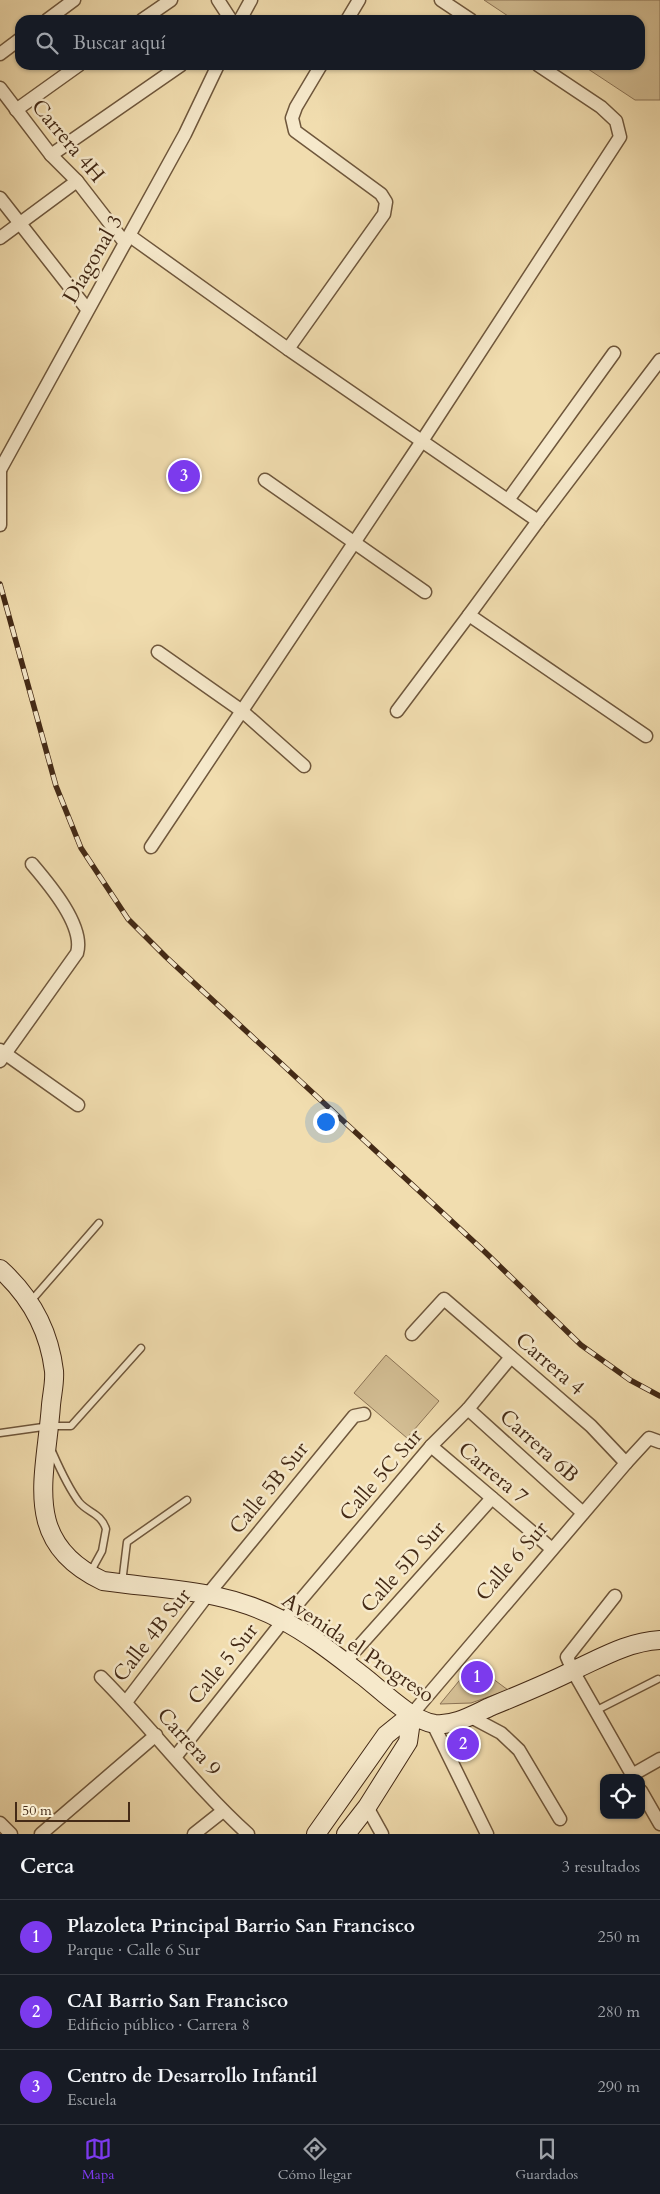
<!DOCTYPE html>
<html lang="es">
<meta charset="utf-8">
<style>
:root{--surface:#171b24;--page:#20242c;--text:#f1f3f6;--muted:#9ea1a6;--line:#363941;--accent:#7c3aed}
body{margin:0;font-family:Cardo,serif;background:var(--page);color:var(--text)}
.controls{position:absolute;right:15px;bottom:15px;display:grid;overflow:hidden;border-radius:10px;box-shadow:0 1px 4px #0004}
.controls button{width:45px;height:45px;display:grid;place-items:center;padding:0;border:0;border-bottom:1px solid var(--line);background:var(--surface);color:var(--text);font:25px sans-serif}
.scale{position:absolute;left:15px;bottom:12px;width:115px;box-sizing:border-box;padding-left:5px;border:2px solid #442a16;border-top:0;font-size:14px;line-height:18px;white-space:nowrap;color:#442a16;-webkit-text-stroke:4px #f6e9cb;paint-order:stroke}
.you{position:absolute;left:325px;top:1121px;width:18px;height:18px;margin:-12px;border:4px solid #fff;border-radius:50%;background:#1a73e8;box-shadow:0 0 0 8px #1a73e833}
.badge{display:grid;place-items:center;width:32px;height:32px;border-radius:50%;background:var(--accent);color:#fff;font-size:16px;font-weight:700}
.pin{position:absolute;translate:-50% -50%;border:2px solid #fff;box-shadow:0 1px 5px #0006}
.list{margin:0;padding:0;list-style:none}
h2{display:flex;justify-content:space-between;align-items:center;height:65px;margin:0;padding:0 20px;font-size:21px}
h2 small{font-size:16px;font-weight:400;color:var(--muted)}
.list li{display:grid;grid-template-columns:32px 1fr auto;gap:15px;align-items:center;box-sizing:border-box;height:75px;padding:0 20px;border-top:1px solid var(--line)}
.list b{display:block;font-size:19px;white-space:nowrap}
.list p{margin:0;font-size:16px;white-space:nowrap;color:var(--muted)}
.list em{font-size:16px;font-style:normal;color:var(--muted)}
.icon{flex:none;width:28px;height:28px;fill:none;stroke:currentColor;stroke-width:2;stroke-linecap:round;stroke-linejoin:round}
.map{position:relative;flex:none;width:660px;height:1834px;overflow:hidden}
.search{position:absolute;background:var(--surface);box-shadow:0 1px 4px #0004;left:15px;right:15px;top:15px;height:55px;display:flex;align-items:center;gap:12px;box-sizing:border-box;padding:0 18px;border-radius:15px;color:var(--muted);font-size:19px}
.sheet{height:290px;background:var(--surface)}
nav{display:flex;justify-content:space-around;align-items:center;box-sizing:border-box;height:70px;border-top:1px solid var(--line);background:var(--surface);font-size:14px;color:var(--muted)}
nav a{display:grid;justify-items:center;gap:2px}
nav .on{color:var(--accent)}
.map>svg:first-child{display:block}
.green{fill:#d4bf95;stroke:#8c7456}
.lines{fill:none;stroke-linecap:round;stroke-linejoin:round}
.service-casing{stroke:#6f573c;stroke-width:9}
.minor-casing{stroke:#6f573c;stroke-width:15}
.secondary-casing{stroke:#442a16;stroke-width:20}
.service{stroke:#f6e9cb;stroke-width:6}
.minor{stroke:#f6e9cb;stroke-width:12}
.secondary{stroke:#f6e9cb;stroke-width:18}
.rail-casing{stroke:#442a16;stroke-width:5.5}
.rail{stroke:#f6e9cb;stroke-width:4;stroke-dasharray:11;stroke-linecap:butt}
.labels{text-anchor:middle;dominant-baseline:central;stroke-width:5;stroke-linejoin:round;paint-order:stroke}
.street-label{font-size:21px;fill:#442a16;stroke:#f6e9cb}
</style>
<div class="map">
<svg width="660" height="1834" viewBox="0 0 660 1834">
<rect width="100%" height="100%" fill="#f1ddaf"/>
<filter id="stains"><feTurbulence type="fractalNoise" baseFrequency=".004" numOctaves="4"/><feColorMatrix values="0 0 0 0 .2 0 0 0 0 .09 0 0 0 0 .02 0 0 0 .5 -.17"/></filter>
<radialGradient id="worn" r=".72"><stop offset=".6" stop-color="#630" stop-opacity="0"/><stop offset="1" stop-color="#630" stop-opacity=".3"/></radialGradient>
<g class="green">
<path d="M484,0H660V100H635L582,65H640V20H514Z"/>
<path d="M386,1355L439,1401L407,1438L354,1393Z"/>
<path d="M473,1664L508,1690L471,1703L440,1704Z"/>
</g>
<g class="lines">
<defs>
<g id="service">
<path d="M31,1301L99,1223"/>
<path d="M0,1433L50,1426H71L141,1348"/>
<path d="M51,1449C59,1467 67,1486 79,1502C88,1513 101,1513 106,1529L102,1551L91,1571"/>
<path d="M122,1583L127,1542L187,1500"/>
<path d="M597,1710L658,1679"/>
</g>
<g id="minor">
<path d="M218,0L231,20"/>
<path d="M441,0L471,20"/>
<path d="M47,20L74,0"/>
<path d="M142,20L171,0"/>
<path d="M240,20L251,0"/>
<path d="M347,20L359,0"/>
<path d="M0,54L20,39"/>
<path d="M0,88L51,155L77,181L125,243"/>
<path d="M16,110L79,65"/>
<path d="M51,155L181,65"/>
<path d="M0,198L87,309"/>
<path d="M130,236L288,349L384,214L386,202L381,194L295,131L292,118L296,107L321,65"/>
<path d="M0,238L77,181"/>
<path d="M288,349L538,521L469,615L646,736"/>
<path d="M0,470L185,134L218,65"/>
<path d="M0,470V525"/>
<path d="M265,480L425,592"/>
<path d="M508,500L614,353"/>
<path d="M538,521L660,360"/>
<path d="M158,652L242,711L304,766"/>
<path d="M397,711L469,615"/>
<path d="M151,847L422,441L620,137L616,121L601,107L538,65"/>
<path d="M0,1050L78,1105"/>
<path d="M0,1061L77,953C85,926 49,884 32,864"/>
<path d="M412,1334L444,1299L591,1426L626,1463"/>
<path d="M468,1409L583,1513"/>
<path d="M431,1446L552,1549"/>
<path d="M615,1596L567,1657L573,1671L634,1778"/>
<path d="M345,1662L492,1498"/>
<path d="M101,1677C151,1727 195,1786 248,1834"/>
<path d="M126,1702L209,1593L354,1416L364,1414"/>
<path d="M412,1714L626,1463L649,1438L660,1442"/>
<path d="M469,1716L501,1733L519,1750L560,1819"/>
<path d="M433,1724L487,1834"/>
<path d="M176,1756L283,1621L431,1446L468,1409L511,1357"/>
<path d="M632,1775L660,1759"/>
<path d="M641,1791L660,1824"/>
<path d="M367,1807L382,1834"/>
<path d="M0,1823L11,1834"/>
<path d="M41,1834L156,1735"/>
<path d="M194,1834L223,1811"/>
</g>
<g id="secondary">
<path d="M0,1269C30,1296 49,1330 54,1371C55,1382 52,1394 51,1405C46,1477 20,1542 103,1581C166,1590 225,1589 282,1620C311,1635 338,1657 363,1676C381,1690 412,1721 435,1724C455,1726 474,1714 492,1706C519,1695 546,1684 572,1671C601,1658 627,1642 660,1640"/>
<path d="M316,1834L386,1735L412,1714"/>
<path d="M346,1834L367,1807L408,1742L412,1714"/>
</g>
</defs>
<use href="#service" class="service-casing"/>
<use href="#minor" class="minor-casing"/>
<use href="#secondary" class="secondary-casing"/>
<use href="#service" class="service"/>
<use href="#minor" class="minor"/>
<use href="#secondary" class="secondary"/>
<defs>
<path id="rail" d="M0,584L56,786L81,848L128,919L166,957L485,1252L581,1345L630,1380L660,1396"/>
</defs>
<use href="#rail" class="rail-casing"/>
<use href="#rail" class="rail"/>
</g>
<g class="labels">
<g class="street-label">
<text transform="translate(68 141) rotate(50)">Carrera 4H</text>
<text transform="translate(93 259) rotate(-60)">Diagonal 3</text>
<text transform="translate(550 1364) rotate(41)">Carrera 4</text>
<text transform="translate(539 1446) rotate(42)">Carrera 6B</text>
<text transform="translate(493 1473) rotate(40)">Carrera 7</text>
<text transform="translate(381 1475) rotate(-49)">Calle 5C Sur</text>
<text transform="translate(269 1488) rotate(-51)">Calle 5B Sur</text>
<text transform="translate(512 1561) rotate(-49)">Calle 6 Sur</text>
<text transform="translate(403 1567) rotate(-48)">Calle 5D Sur</text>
<text transform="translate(152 1635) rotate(-52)">Calle 4B Sur</text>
<text transform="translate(358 1648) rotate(34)">Avenida el Progreso</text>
<text transform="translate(223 1664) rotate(-51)">Calle 5 Sur</text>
<text transform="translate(189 1742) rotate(48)">Carrera 9</text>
</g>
</g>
<rect width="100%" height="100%" filter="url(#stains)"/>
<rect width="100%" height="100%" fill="url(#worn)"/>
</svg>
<div class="controls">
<button><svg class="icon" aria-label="locate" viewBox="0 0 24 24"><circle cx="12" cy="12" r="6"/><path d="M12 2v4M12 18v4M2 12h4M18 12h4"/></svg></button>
</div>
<div class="scale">50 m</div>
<div class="you"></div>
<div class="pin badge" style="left:477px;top:1677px">1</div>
<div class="pin badge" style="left:463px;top:1744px">2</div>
<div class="pin badge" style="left:184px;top:476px">3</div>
<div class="search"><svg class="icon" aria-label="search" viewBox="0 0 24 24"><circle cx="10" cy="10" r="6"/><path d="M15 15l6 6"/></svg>Buscar aquí</div>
</div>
<section class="sheet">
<h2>Cerca<small>3 resultados</small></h2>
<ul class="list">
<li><span class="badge">1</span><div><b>Plazoleta Principal Barrio San Francisco</b><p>Parque · Calle 6 Sur</p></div><em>250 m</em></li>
<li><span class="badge">2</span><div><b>CAI Barrio San Francisco</b><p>Edificio público · Carrera 8</p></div><em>280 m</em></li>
<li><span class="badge">3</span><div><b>Centro de Desarrollo Infantil</b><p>Escuela</p></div><em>290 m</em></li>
</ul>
</section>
<nav>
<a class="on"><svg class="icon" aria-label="map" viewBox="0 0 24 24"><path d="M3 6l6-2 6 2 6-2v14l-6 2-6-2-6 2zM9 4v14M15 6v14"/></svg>Mapa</a>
<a><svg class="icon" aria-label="directions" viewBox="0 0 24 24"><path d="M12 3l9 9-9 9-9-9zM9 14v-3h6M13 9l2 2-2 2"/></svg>Cómo llegar</a>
<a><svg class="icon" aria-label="saved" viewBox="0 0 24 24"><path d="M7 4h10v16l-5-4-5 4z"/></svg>Guardados</a>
</nav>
